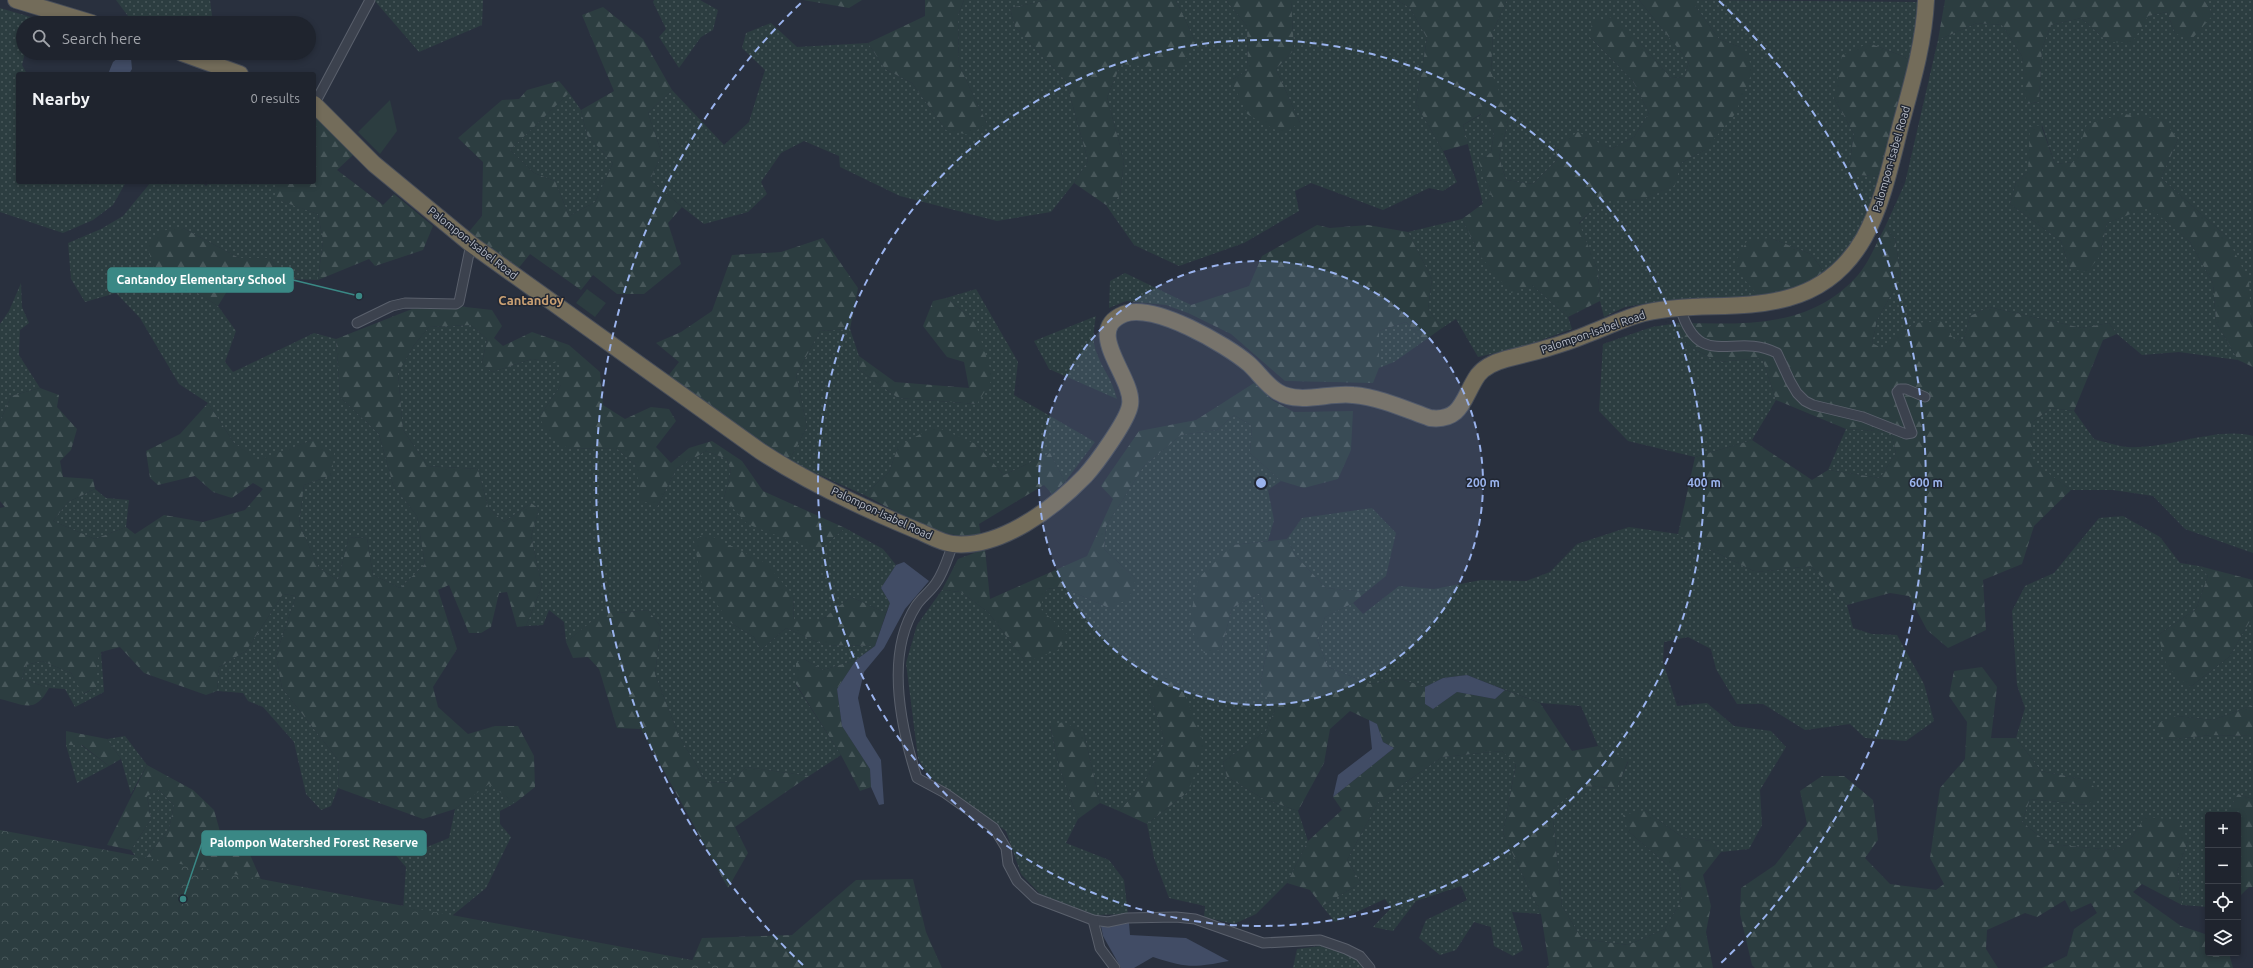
<!DOCTYPE html>
<meta charset="utf-8">
<style>
:root{--surface:#1f242e;--page:#2c303a;--text:#f1f3f6;--muted:#a1a4aa;--line:#3c414a}
body{margin:0;font-family:Ubuntu,sans-serif;background:var(--page);color:var(--text)}
.controls{position:absolute;right:12px;bottom:12px;display:grid;overflow:hidden;border-radius:4px;box-shadow:0 2px 6px #0003}
.controls button{width:36px;height:36px;display:grid;place-items:center;padding:0;border:0;border-bottom:1px solid var(--line);background:var(--surface);color:var(--text);font:20px sans-serif}
.list{margin:0;padding:0;list-style:none}
h2{display:flex;justify-content:space-between;align-items:center;height:52px;margin:0;padding:0 16px;font-size:17px}
h2 small{font-size:13px;font-weight:400;color:var(--muted)}
.icon{flex:none;width:22px;height:22px;fill:none;stroke:currentColor;stroke-width:2;stroke-linecap:round;stroke-linejoin:round}
.map{position:relative;flex:none;width:2253px;height:968px;overflow:hidden}
.search{position:absolute;background:var(--surface);box-shadow:0 2px 6px #0003;left:16px;top:16px;width:300px;height:44px;display:flex;align-items:center;gap:10px;box-sizing:border-box;padding:0 14px;border-radius:22px;color:var(--muted);font-size:15px}
.panel{position:absolute;background:var(--surface);box-shadow:0 2px 6px #0003;left:16px;top:72px;width:300px;height:112px;border-radius:4px}
.map>svg:first-child{display:block}
.grass{fill:url(#grass-dots)}
.forest{fill:url(#forest-firs)}
.park{fill:url(#park-crowns)}
.garden{fill:#2c3d40}
.water{fill:#414c65}
.lines{fill:none;stroke-linecap:round;stroke-linejoin:round}
.street-casing{stroke:#5a606c;stroke-width:11}
.highway-casing{stroke:#474d59;stroke-width:18}
.street{stroke:#3c424e;stroke-width:9}
.highway{stroke:#736c5a;stroke-width:16}
.ring{fill:none;stroke:#9ab3ed;stroke-width:2;stroke-dasharray:7 5}
.labels{text-anchor:middle;dominant-baseline:central;stroke-width:3;stroke-linejoin:round;paint-order:stroke}
.street-label{font-size:11px;fill:#b9bec9;stroke:#212733}
.quarter-label{font-size:13px;font-weight:bold;fill:#caa073;stroke:#212733}
.centre{fill:#9ab3ed;stroke:#212733;stroke-width:2}
.ring-label{font-size:12px;text-anchor:middle;font-weight:bold;fill:#9ab3ed;stroke:#212733;stroke-width:3;stroke-linejoin:round;paint-order:stroke}
.leader{fill:none;stroke:#3a8885;stroke-width:1.5}
.callout-dot{fill:#3a8885;stroke:#212733;stroke-width:1.5}
.callout{fill:#3a8885;stroke:#3a8885;stroke-width:1.5}
.callout-label{font-size:12px;text-anchor:middle;font-weight:bold;fill:#fff}
</style>
<div class="map">
<svg width="2253" height="968" viewBox="0 0 2253 968">
<defs>
<pattern id="grass-dots" width="8" height="8" patternUnits="userSpaceOnUse"><rect width="8" height="8" fill="#2c3d40"/><path d="M2 2h.1M6 6h.1" fill="none" stroke="#48575a" stroke-width="1.8" stroke-linecap="round"/></pattern>
<pattern id="forest-firs" width="22" height="20" patternUnits="userSpaceOnUse"><rect width="22" height="20" fill="#2c3d40"/><path d="M5 1l3.5 6h-7zM16 11l3.5 6h-7z" fill="#48575a"/></pattern>
<pattern id="park-crowns" width="20" height="18" patternUnits="userSpaceOnUse"><rect width="20" height="18" fill="#2c3d40"/><path d="M2 6a3 3 0 1 1 6 0M12 15a3 3 0 1 1 6 0" fill="none" stroke="#48575a"/></pattern>
</defs>
<rect width="100%" height="100%" fill="#29303e"/>
<g class="grass">
<path d="M116,0H210L213,23H168L128,16Z"/>
<path d="M374,0H483L482,25L419,52Z"/>
<path d="M654,0H700L718,10L713,30L701,37L679,68L659,37L666,29L653,2Z"/>
<path d="M964,0H1048L1010,8L1015,27L1066,81L1088,161L1074,183L1051,212L997,221L900,196L840,167L839,156L804,141L781,153L761,182L767,194L748,212L704,224L682,207L650,180L662,154L648,113L672,90L724,145L749,122L765,70L742,48L746,33L771,23L797,47L868,43L885,69L912,83L946,130L987,124L959,65L958,15Z"/>
<path d="M1176,0H1226L1247,26L1248,70L1231,80L1300,123L1276,69L1294,50L1291,0H1397L1410,8L1427,38L1416,104L1443,151L1457,182L1443,191L1429,188L1383,210L1311,183L1295,191L1299,211L1244,243L1179,266L1134,245L1106,205L1120,196L1124,161L1107,97L1121,64L1195,41Z"/>
<path d="M1507,0H1639L1689,62L1684,77L1671,78L1636,38L1590,37L1633,81L1649,113L1634,137L1611,149L1578,133L1555,146L1557,160L1533,184L1506,180L1499,157L1508,123L1491,72L1493,31Z"/>
<path d="M1696,0L1918,2L1916,29L1910,59L1869,43L1834,98L1854,134L1848,174L1883,177L1873,212L1852,247L1826,275L1811,254L1770,238L1760,298L1655,302L1625,307L1604,317L1600,301L1598,271L1579,224L1601,200L1645,199L1674,185L1681,163L1705,150L1740,47L1719,39L1696,7Z"/>
<path d="M2204,0H2253V323L2227,237L2161,178L2178,139L2074,162L2055,164L2042,125L2028,172L2016,182L2010,204L2061,241L2070,269L2100,256L2107,223L2149,206L2190,242L2213,283L2216,322L2238,360L2179,352L2142,355L2117,334L2109,323L2082,328L1989,307L1970,316L1964,339L1956,342L1915,323L1882,349L1872,343L1877,320L1901,277L1895,239L1885,227L1905,183L1938,40L1977,23L2002,25L2022,56L2027,104L2039,102L2042,48L2051,25L2081,18L2108,42L2148,16L2167,12L2175,33L2213,15Z"/>
<path d="M0,8L34,18L33,23H23V53H25L22,65L27,74H18V182H126L113,205L93,220L63,233L0,212Z"/>
<path d="M569,93L581,110L587,135L613,163L595,202L569,216L555,181L534,173L510,150Z"/>
<path d="M1482,114L1494,132L1491,153L1479,160L1492,197L1483,204L1463,125Z"/>
<path d="M151,182H201L206,186L210,182H275L276,199L318,214L323,240L318,280L283,279L270,258H239L183,228L155,272L170,275L218,306L236,331L225,362L233,372L314,333L336,339L340,397L379,434L393,485L417,516L425,564L400,588L373,575L367,538L349,537L338,580L319,568L299,524L304,485L332,475L313,440L258,461L234,443L208,403L179,384L140,318L116,293L85,302L71,279L68,243L101,229L123,216Z"/>
<path d="M1462,219L1481,257L1532,285L1568,317L1572,329L1522,347L1478,357L1456,319L1442,328L1428,309L1432,279L1408,232Z"/>
<path d="M1125,273L1191,305L1188,313L1166,305L1126,301L1109,308L1110,281Z"/>
<path d="M21,283L22,307L29,323L20,330L19,355L40,388L11,396L0,422V324L9,311Z"/>
<path d="M976,289L1018,362L1014,395L1095,442L1065,482L1050,453L1004,475L976,444L898,447L889,472L864,495L789,461L807,427L796,375L820,331L850,329L859,356L858,369L898,398L977,404L975,321L946,298Z"/>
<path d="M1096,316C1094,327 1092,340 1096,351C1102,369 1112,378 1117,399L1049,369L1034,341Z"/>
<path d="M1406,322L1424,341L1394,362L1379,368V331Z"/>
<path d="M1678,323L1687,345L1718,362L1762,358L1776,400L1752,440L1695,457L1628,441L1599,411L1603,344L1652,327Z"/>
<path d="M471,325L487,339L482,363L492,372L532,359L561,362V385L539,417L569,449L616,448L636,465L657,507L677,468L706,451L727,459L731,471L724,498L818,551L845,528L883,549L896,565L881,588L890,603L886,613L851,597L820,621H794L793,595L731,623L754,637L761,650L786,628L824,645L875,646L856,660L823,670L804,659L796,685L841,755L809,776L746,767L732,782L707,783L679,736L655,674L661,627L648,610L618,613L612,606L566,642L564,622L549,610L543,625L526,626L542,586L531,536L539,509L531,503L504,522L488,507L478,469L428,466L403,430L398,373L414,345L429,327Z"/>
<path d="M2051,408L2074,411L2094,439C2105,442 2117,446 2127,447C2167,450 2216,426 2253,436V553L2185,529L2153,496L2113,490H2071L2032,462L2031,423Z"/>
<path d="M1234,415L1252,426L1250,453L1281,481L1268,490L1274,520L1268,541L1233,545L1221,650L1232,608L1260,593L1271,629L1260,685L1275,710L1266,731L1223,762L1227,777L1262,798L1298,811L1308,841L1287,883L1256,914L1234,924L1204,917L1205,906L1169,898L1154,858L1147,824L1189,791L1148,689L1165,741L1143,785L1119,811L1100,803L1084,733L1050,726L1059,766L1078,819L1066,843L1109,860L1124,880L1128,914L1095,915L1040,894L1021,874L1006,831L928,776L918,758L906,663L917,625L942,590L961,592L988,612L1026,662L1039,608L1047,589L1062,587L1109,608L1136,579L1104,549L1106,526L1144,466L1181,435L1217,430Z"/>
<path d="M1846,429L1891,432L1896,453L1880,478L1828,470Z"/>
<path d="M95,489L106,498L129,500L126,527L95,539L53,521L68,502Z"/>
<path d="M1372,508L1396,533L1386,576L1366,592L1326,588L1296,556L1287,539L1302,518Z"/>
<path d="M2123,516L2160,537L2180,563L2199,566L2208,576L2196,609L2158,635L2190,687L2229,657L2253,616V705L2213,720L2176,716L2165,740L2211,735L2253,736V799L2238,794L2227,815H2208V907L2182,905L2177,871L2188,841L2145,818L2132,837L2113,850L2049,844L2022,822L2030,799L2087,805V780L2041,771L2016,738L2025,708L2017,685L2012,611L2025,586L2054,573L2099,518Z"/>
<path d="M1629,527L1678,534L1756,572L1811,566L1847,605L1853,628L1872,634L1897,635L1924,684L1934,721L1906,741L1865,738L1850,724L1805,730L1763,704H1737L1716,669L1711,649L1688,637L1664,642L1663,662L1677,706L1707,703L1734,726L1771,731L1786,747L1760,790L1762,825L1749,849L1721,852L1711,841L1682,837L1645,810L1628,831L1679,875L1682,899L1665,929L1628,945L1582,939L1562,906L1552,810L1580,786L1617,788L1628,762L1598,746L1581,706L1540,703L1467,675L1443,678L1425,687L1401,679L1370,684L1328,667L1317,639L1325,617L1353,603L1363,614L1399,586L1434,589L1481,580L1526,581L1550,572L1577,544Z"/>
<path d="M283,594L296,596L276,655L282,688L339,761L338,788L331,806L321,810L306,794L294,742L263,707L248,701L243,693L217,691L219,667L246,651Z"/>
<path d="M101,652L104,692L75,707L65,689L49,688L22,679L26,665L42,661L71,673L84,694L96,687V662Z"/>
<path d="M125,736L147,765L131,794L121,759L107,739Z"/>
<path d="M66,745H81L109,766L77,783Z"/>
<path d="M1502,751L1516,763L1503,833L1541,914L1512,912L1523,950L1513,956L1494,946L1491,927L1474,922L1456,950L1440,955L1419,938L1426,920L1467,900L1461,886L1416,901L1393,931L1373,927L1391,908L1385,899L1335,922L1322,906L1361,883L1347,860L1379,801L1442,757Z"/>
<path d="M489,783L515,803L500,811V824L511,837L486,888L426,937L402,924L406,867L384,842L400,834L409,846L427,847L449,838L455,809Z"/>
<path d="M159,790L174,805L169,829L141,864L131,850L151,819L147,796Z"/>
<path d="M1320,946L1355,957L1363,968H1293L1297,949Z"/>
</g>
<g class="forest">
<path d="M803,0H862L849,8Z"/>
<path d="M925,0H964L958,15L959,65L987,124L969,135L946,130L912,83L885,69L868,43L925,16Z"/>
<path d="M1048,0H1176L1195,41L1181,70L1121,64L1107,97L1124,161L1120,196L1106,205L1074,183L1088,161L1066,81L1015,27L1010,8Z"/>
<path d="M1226,0H1291L1294,50L1276,69L1300,123L1283,134L1247,114L1231,80L1248,70L1247,26Z"/>
<path d="M1397,0H1507L1493,31L1491,72L1504,103L1508,123L1499,157L1506,180L1533,184L1557,160L1555,146L1578,132L1611,149L1634,137L1649,113L1633,81L1590,37L1592,22L1610,17L1636,38L1671,78L1684,77L1689,62L1639,0H1696V7L1719,39L1740,47L1754,68L1735,114L1705,150L1681,163L1675,185L1645,199L1601,201L1579,223L1598,271L1600,301L1568,317L1532,285L1511,293L1481,257L1462,219L1492,197L1478,160L1491,153L1494,132L1481,114L1463,125L1468,144L1443,151L1416,104L1427,38L1410,8Z"/>
<path d="M1945,0H2204L2213,15L2190,41L2175,33L2167,12L2148,16L2132,43L2108,42L2081,18L2051,25L2042,48L2039,102L2026,104L2022,56L2002,25L1977,23L1938,40Z"/>
<path d="M603,7L643,39L672,90L648,113L662,154L650,180L682,207L668,223L681,264L644,294H617L593,275L581,290L530,254L517,270L467,234L482,216L483,162L458,138L502,100L519,99L527,90L559,81L569,93L510,150L534,173L555,181L569,216L595,202L613,163L587,135L581,110L614,91L582,15Z"/>
<path d="M1869,43L1910,59L1883,177L1848,174L1854,134L1834,98L1842,55Z"/>
<path d="M2124,114L2162,119L2178,139L2161,178L2227,237L2249,281L2251,321L2253,323V367L2238,360L2216,322L2213,283L2190,242L2149,207L2107,223L2100,256L2087,272L2070,269L2061,241L2010,204L2016,182L2028,172L2030,127L2041,125L2055,164L2074,162L2087,124Z"/>
<path d="M314,116L353,155L337,170L383,205L394,194L433,226L423,250L375,266L369,259L318,280L323,240L318,214L275,199V182H314Z"/>
<path d="M1317,225L1330,228L1368,225L1408,232L1432,279L1428,309L1442,328L1424,341L1406,322L1379,331V368L1373,383L1285,381L1231,334L1188,313L1191,305L1249,286L1262,256Z"/>
<path d="M1885,227L1895,239L1901,277L1877,320L1872,343L1882,348L1915,323L1941,321L1956,342L1964,339L1970,316L1989,307L2082,328L2109,323L2117,334L2103,340L2074,411L2051,408L2031,423L2033,462L2071,490L2034,526L2022,564L1983,580L1986,630L1948,648L1927,630L1909,596L1890,593L1847,605L1811,566L1756,572L1678,534L1695,457L1752,440L1812,480L1828,470L1880,478L1896,453L1891,432L1846,429L1776,400L1762,358L1718,362L1687,345L1678,323C1745,324 1810,329 1858,275C1869,262 1877,242 1885,227Z"/>
<path d="M183,228L239,258H270L283,279L259,290L232,283L218,306L170,275L155,272L147,246L158,231Z"/>
<path d="M823,238L858,288L850,329L820,331L796,375L807,427L789,461L758,443L668,376L679,362L656,343L681,332L712,311L732,255L781,252Z"/>
<path d="M1770,238L1811,254L1826,275L1791,291L1760,298L1733,266L1747,241Z"/>
<path d="M946,298L975,321L993,378L977,404L898,398L858,369L859,356L895,382L969,388L964,362L947,357L923,326L933,301Z"/>
<path d="M457,306L492,310L502,326L494,338L503,346L532,332L569,345L600,372L603,405L625,419L651,407L669,409L676,421L656,447L671,463L689,448L712,441L742,461L763,491L845,528L818,551L747,524L724,498L731,471L727,459L706,451L677,468L657,507L641,500L636,465L616,448L569,449L550,437L539,417L561,385V363L532,359L492,372L482,363L487,339L471,325L429,327L414,345L398,373L403,430L428,466L478,469L488,507L504,522L531,503L539,509L531,536L542,586L526,626L517,627L507,592L499,593L491,627L481,633H469L449,585L438,590L457,649L433,687L438,707L468,734L495,726H518L534,756L535,787L515,803L489,784L455,809L423,819L338,788L339,761L282,688L276,655L296,596L283,594L246,651L219,667L217,691L206,695L144,673L120,647L101,652L96,662V687L83,694L71,673L42,661L26,665L22,679L49,688C35,714 25,705 0,699V508L5,507L0,501V422L11,396L40,388L59,395L57,407L77,429L71,450L60,461L63,477L93,479L95,489L68,502L53,521L95,539L126,527L135,534L164,515L203,522L245,510L263,489L253,483L232,498L213,492L195,476L158,485L150,478L146,451L180,434L208,403L234,443L258,460L313,440L334,453L332,475L304,485L299,524L319,568L338,580L349,537L367,538L373,575L400,588L425,564L417,516L393,485L379,434L340,397L336,339L412,309Z"/>
<path d="M1254,383L1272,400L1294,412L1353,411L1351,450L1338,479L1304,488L1281,481L1250,453L1252,426L1234,415L1217,430L1181,435L1144,466L1106,526L1104,549L1136,579L1129,599L1109,608L1062,587L1047,589L1040,608L1068,635L1058,650L1026,662L988,612L961,592L942,590L958,559L985,549L990,599L1087,556L1113,499L1101,486L1139,431L1196,420Z"/>
<path d="M934,426L976,444L1004,475L1050,453L1065,482L1052,494L1044,485L979,524L981,535C944,543 897,511 864,495L889,472L898,447Z"/>
<path d="M705,533L766,563L793,595L794,621H820L851,597L886,613L875,646L824,645L786,628L761,650L754,637L731,623L702,585L694,541Z"/>
<path d="M1287,539L1296,556L1326,588L1366,592L1353,603L1325,617L1317,639L1328,667L1370,684L1401,679L1425,687V704L1433,709L1457,692L1495,699L1505,690L1540,703L1572,751L1598,746L1628,761L1617,788L1580,786L1552,810L1562,906L1582,939L1628,945L1665,929L1682,899L1679,875L1628,831L1623,815L1645,810L1682,837L1711,841L1721,852L1703,875L1711,906L1706,932L1713,968H1546L1549,965L1541,914L1503,833L1516,764L1502,751L1442,757L1379,801L1347,860L1361,883L1322,906L1310,890L1287,883L1308,841L1342,810L1333,797L1394,748L1383,742L1377,724L1350,711L1330,729L1324,763L1298,811L1262,798L1227,777L1223,762L1266,731L1275,710L1260,686L1271,629L1260,593L1232,608L1221,650L1204,653L1189,625L1198,578L1233,545Z"/>
<path d="M2199,566L2253,580V616L2229,657L2190,687L2167,667L2158,635L2196,609L2208,576Z"/>
<path d="M612,605L618,613L648,610L661,627L655,674L679,736L707,783L732,782L746,767L809,776L735,827L748,853L728,888L641,729L617,728L599,669L588,657L573,658L566,642Z"/>
<path d="M804,659L823,670L856,660L837,689L842,726L870,769L871,787L860,791L841,755L796,684V663Z"/>
<path d="M1982,667L1997,687L1991,738H2016L2041,771L2087,780L2102,795L2087,805L2030,799L2022,822L2049,844L2113,850L2132,837L2145,817L2179,820L2188,841L2177,871L2182,905L2142,884L2133,892L2181,926L2208,935V953H2229L2233,968H2042L2067,956L2074,929L2097,913L2091,903L2071,912L2065,900L2037,917L2025,913L1987,930L1986,949L1998,968H1755L1752,965L1740,914L1741,888L1775,865L1807,824L1800,791L1822,776H1844L1873,800L1878,840L1865,858L1890,884L1936,890L1944,884L1930,858L1940,788L1965,759L1967,722L1949,696L1954,671Z"/>
<path d="M1166,677L1184,692L1204,744L1189,791L1147,824L1119,811L1143,785L1165,741L1148,689Z"/>
<path d="M2253,705V736L2211,735L2165,740L2153,725L2176,716L2213,720Z"/>
<path d="M1064,722L1084,733L1100,803L1078,819L1059,766L1050,725Z"/>
<path d="M66,731L107,739L121,759L109,766L82,745H66Z"/>
<path d="M147,765L193,790L214,810L224,846L247,848L266,891L141,864L169,829L174,805L159,790L147,796L151,819L131,850L107,845Z"/>
<path d="M2238,794L2253,799V887H2249L2238,898V815H2227V813Z"/>
<path d="M913,879L926,932L942,968H689L702,938L792,935L856,880Z"/>
</g>
<path class="park" d="M0,830L734,968H0Z"/>
<g class="garden">
<path d="M390,100L397,131L380,154L358,132Z"/>
<path d="M587,289L606,303L595,317L576,303Z"/>
</g>
<g class="water">
<path d="M124,53L131,58L132,69L129,74H108L113,62Z"/>
<path d="M904,562L929,581L905,609L884,648L864,672L858,698L866,736L881,760L884,804L879,805L871,787L870,769L842,726L837,689L856,660L875,646L890,603L881,588L896,565Z"/>
<path d="M1467,675L1505,690L1495,699L1457,692L1433,709L1425,704V687L1443,678Z"/>
<path d="M1369,720L1377,724L1383,742L1394,748L1333,797L1338,775L1372,749Z"/>
<path d="M1129,923L1130,935L1186,938L1229,961C1192,968 1188,968 1153,957L1134,968H1121L1103,936L1101,926Z"/>
</g>
<g class="lines">
<defs>
<g id="street">
<path d="M314,105L370,0"/>
<path d="M1680,307C1699,373 1734,331 1777,353L1790,381L1797,393L1805,401L1813,405L1863,417L1906,434L1912,433L1897,392L1900,389H1906L1925,397"/>
<path d="M357,323L392,306L405,303L456,304L459,302L471,244"/>
<path d="M953,544C948,557 944,572 936,583C930,592 921,598 916,606C885,654 901,728 917,778L945,793L994,828L1006,848L1008,864L1017,881L1035,898L1093,920L1108,922L1127,918L1176,917L1195,919L1263,943L1320,940L1346,949L1360,956L1370,968"/>
<path d="M1093,920L1100,948L1115,968"/>
</g>
<g id="highway">
<path d="M16,0L92,23"/>
<path d="M182,53L240,74"/>
<path d="M314,104L374,164L471,244L760,451C806,481 865,509 916,530C927,534 941,543 953,544C1000,549 1054,508 1085,476C1096,464 1128,420 1130,405C1135,378 1082,331 1124,314C1153,302 1227,345 1249,364C1259,373 1266,385 1278,392C1300,405 1329,392 1353,395C1379,397 1405,409 1430,418C1463,422 1463,396 1478,375C1485,366 1495,362 1506,359C1534,352 1562,345 1588,334C1607,327 1624,318 1644,313C1692,302 1741,311 1788,298C1872,275 1883,192 1902,120C1913,80 1924,42 1926,0"/>
</g>
</defs>
<use href="#street" class="street-casing"/>
<use href="#highway" class="highway-casing"/>
<use href="#street" class="street"/>
<use href="#highway" class="highway"/>
</g>
<circle cx="1261" cy="483" r="222" fill="#9ab3ed" fill-opacity=".12"/>
<g class="ring">
<circle cx="1261" cy="483" r="222"/>
<circle cx="1261" cy="483" r="443"/>
<path d="M803 965A665 665 0 0 1 803 1M1719 1A665 665 0 0 1 1719 965"/>
</g>
<g class="labels">
<g class="street-label">
<text transform="translate(1891 159) rotate(-74)">Palompon-Isabel Road</text>
<text transform="translate(473 243) rotate(38)">Palompon-Isabel Road</text>
<text transform="translate(1593 332) rotate(-19)">Palompon-Isabel Road</text>
<text transform="translate(882 513) rotate(25)">Palompon-Isabel Road</text>
</g>
<g class="quarter-label">
<text x="531" y="300">Cantandoy</text>
</g>
</g>
<circle cx="1261" cy="483" r="6" class="centre"/>
<g class="ring-label">
<text x="1483" y="487">200 m</text>
<text x="1704" y="487">400 m</text>
<text x="1926" y="487">600 m</text>
</g>
<path class="leader" d="M359 296L293 280M183 899L202 843"/>
<g class="callout-dot">
<circle cx="359" cy="296" r="4"/>
<circle cx="183" cy="899" r="4"/>
</g>
<g class="callout">
<rect x="108" y="268" width="185" height="24" rx="4"/>
<rect x="202" y="831" width="224" height="24" rx="4"/>
</g>
<g class="callout-label">
<text x="201" y="284">Cantandoy Elementary School</text>
<text x="314" y="847">Palompon Watershed Forest Reserve</text>
</g>
</svg>
<div class="controls">
<button>+</button>
<button>−</button>
<button><svg class="icon" aria-label="locate" viewBox="0 0 24 24"><circle cx="12" cy="12" r="6"/><path d="M12 2v4M12 18v4M2 12h4M18 12h4"/></svg></button>
<button><svg class="icon" aria-label="layers" viewBox="0 0 24 24"><path d="M12 4l9 5-9 5-9-5zM3 14l9 5 9-5"/></svg></button>
</div>
<div class="search"><svg class="icon" aria-label="search" viewBox="0 0 24 24"><circle cx="10" cy="10" r="6"/><path d="M15 15l6 6"/></svg>Search here</div>
<section class="panel">
<h2>Nearby<small>0 results</small></h2>
<ul class="list">
</ul>
</section>
</div>
